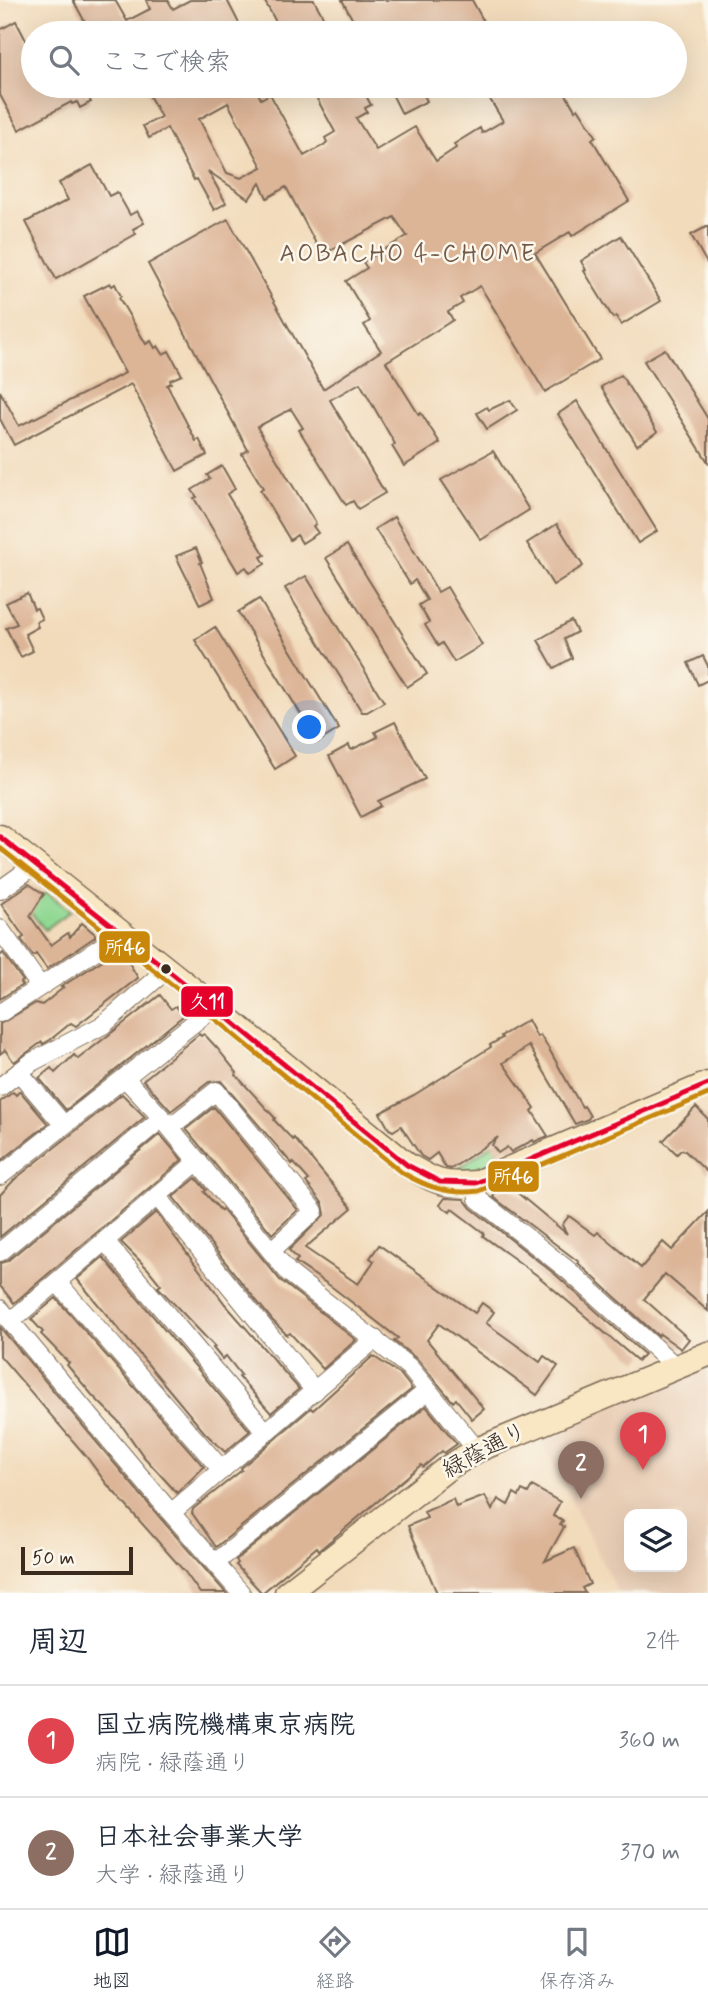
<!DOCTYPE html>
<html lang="ja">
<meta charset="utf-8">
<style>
:root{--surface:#fff;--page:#f2f2f3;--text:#1f2937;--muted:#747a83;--line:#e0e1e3;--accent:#111827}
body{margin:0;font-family:Mynerve,"Klee One",sans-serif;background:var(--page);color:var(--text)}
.controls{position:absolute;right:21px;bottom:21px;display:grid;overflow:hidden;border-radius:14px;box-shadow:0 7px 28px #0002}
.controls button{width:63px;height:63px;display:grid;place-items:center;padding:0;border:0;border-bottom:2px solid var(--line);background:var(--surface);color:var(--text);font:35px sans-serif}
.scale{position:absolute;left:21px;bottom:18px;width:112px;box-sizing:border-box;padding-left:7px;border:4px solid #3b2a1e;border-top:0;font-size:19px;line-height:24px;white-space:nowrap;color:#3b2a1e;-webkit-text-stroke:5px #fbf7ec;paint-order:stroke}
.you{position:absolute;left:310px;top:728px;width:24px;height:24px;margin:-18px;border:5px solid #fff;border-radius:50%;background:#1a73e8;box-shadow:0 0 0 10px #1a73e833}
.badge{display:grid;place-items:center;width:46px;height:46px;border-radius:50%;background:var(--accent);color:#fff;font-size:23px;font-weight:700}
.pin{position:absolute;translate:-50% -58px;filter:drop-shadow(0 2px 4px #0008)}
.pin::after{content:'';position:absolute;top:37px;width:24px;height:21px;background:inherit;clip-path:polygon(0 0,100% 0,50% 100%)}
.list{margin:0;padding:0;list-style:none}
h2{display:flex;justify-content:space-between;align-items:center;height:91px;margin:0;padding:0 28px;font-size:30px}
h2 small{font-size:23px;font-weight:400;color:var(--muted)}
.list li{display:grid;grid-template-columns:46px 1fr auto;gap:21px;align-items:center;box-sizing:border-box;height:112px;padding:0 28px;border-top:2px solid var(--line)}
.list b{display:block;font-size:26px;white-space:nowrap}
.list p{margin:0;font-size:23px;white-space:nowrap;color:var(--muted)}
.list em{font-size:23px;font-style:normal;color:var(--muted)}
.icon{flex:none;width:38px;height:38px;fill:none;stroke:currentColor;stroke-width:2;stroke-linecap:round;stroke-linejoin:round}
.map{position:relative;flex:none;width:708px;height:1593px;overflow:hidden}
.search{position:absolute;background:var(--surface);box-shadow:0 7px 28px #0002;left:21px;right:21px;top:21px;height:77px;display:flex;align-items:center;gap:18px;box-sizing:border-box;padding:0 24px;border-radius:38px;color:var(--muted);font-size:26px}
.sheet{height:315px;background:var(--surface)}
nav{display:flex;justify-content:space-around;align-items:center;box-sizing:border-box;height:98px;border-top:2px solid var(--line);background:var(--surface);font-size:19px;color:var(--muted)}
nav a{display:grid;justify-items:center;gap:4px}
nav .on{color:var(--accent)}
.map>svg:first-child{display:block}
.built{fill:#e9ceb6;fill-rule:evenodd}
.green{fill:#91d893;stroke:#668158;stroke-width:2}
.building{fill:#dcb496;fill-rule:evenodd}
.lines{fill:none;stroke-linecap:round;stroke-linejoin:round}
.street-casing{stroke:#7b6855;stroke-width:20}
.secondary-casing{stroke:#7b6855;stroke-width:27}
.street{stroke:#fff;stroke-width:18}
.secondary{stroke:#f9e7c3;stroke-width:24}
.bus-1-casing{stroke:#fbf7ec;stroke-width:10}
.bus-2-casing{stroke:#fbf7ec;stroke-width:10}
.bus-1{stroke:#e4002b;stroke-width:5}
.bus-2{stroke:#c88708;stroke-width:5}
.bus-dot{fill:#3b2a1e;stroke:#fbf7ec;stroke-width:2.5}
.labels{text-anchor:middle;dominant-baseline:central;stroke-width:5;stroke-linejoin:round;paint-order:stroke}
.street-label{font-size:23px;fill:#3b2a1e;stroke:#fbf7ec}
.neighbourhood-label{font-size:24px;letter-spacing:2px;fill:#735a48;stroke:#fbf7ec}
.line-badge{stroke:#fbf7ec;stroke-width:2.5}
.badge-label{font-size:19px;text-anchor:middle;font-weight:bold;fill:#fff}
</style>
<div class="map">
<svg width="708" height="1593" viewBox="0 0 708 1593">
<rect width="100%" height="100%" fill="#fbf7ec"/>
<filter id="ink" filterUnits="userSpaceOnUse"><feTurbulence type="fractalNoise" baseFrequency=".0143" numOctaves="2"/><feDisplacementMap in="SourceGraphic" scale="14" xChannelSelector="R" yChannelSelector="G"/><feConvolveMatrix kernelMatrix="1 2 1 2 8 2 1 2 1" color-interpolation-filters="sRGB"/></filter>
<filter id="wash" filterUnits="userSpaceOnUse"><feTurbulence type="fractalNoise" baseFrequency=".00686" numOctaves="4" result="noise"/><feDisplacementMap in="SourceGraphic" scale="28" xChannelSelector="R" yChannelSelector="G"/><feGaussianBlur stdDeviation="1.57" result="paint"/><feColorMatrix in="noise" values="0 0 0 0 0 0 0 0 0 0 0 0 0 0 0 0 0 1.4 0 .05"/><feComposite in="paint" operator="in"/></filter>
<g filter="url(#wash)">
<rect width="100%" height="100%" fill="#f2dbbb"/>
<path class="built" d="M708,1369V1593H618L537,1433ZM629,1514H682V1567H629Z"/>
<g class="green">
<path d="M47,892L70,911L45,930L27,908Z"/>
<path d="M493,1144L503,1160L486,1168L451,1174Z"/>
</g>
<g id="blocks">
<g class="building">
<path d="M73,0H115L127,21L150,9L146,0H168L173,9L190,0H227L244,33H91Z"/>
<path d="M264,0H314L332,33H282Z"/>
<path d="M342,0H472L490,33H337L355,24Z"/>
<path d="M16,21L33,54V86H83L91,102L80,108L77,102L72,104L71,102L19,130L0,95V30Z"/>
<path d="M144,86H254L261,99L270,94L304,156L324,145L327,142L325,138L335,132L310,86H361L371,105L365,108L367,112L356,118L376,150L415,127L436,161L456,148L454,144L480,128L482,133L503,121L482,86H561L575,110L578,108L596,136L592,139L629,201L572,236L570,232L535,253L600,359L545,392L480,286L460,298L463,303L448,312L453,320L386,362L419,415L421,413L440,443L434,447L404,466L392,446L395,444L360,383L330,400L385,493L358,509L353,501L346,505L299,430L303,428L291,409L257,427L316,524L313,526L318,533L302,543L297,535L290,540L260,490L263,488L242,454L248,450L148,264L228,219L323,389L381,351L364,325L370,321L346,281L367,268L363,262L407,236L394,217L322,255L286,187L267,198L260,183L249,199L208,171L226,203L214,210L197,179L194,180L167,128L149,138L143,126L161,117ZM228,103L262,167L241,178L227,173L199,119Z"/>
<path d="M388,86H419L427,101L402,114Z"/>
<path d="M92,165L109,196L117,192L130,215L137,211L144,223L133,229L136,234L56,279L26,222L68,200L59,183Z"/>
<path d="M708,226V265L691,235Z"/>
<path d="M621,236L661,301L621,325L616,316L613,318L584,271L586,270L581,261Z"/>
<path d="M110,283L112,286L115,284L121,296L119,298L146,344L151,341L155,348L158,346L163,354L169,351L182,375L170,380L171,383L167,385L196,441L199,439L207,455L177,471L131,384L14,445L0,419V391L19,426L125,373L84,296Z"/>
<path d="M665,349L708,419V462L644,361Z"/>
<path d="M621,375L657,432L637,445L601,387Z"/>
<path d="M510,400L517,410L487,429L477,413L487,407L489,410Z"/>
<path d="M577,401L657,531L638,543L558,414Z"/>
<path d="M493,451L529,510L481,540L441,480Z"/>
<path d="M222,466L235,489L227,494L265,555L261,557L265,564L250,573L246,567L238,572L194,498L197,497L192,490L210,479L207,475Z"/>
<path d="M394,517L438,592L447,587L482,645L454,662L442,643L438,646L425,625L429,622L419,605L427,600L415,580L410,584L375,529Z"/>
<path d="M557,524L583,566L553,585L527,543Z"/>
<path d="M347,545L427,674L407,687L326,558Z"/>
<path d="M196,548L202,562L200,563L214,598L200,605L176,556Z"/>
<path d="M306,576L384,702L367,712H362L285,588Z"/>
<path d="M27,593L34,609L37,608L42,619L36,622L38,627L25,634L33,651L21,657L6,628L17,624L6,603Z"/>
<path d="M259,599L339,729L318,742L238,612Z"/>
<path d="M571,621L577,632L564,639L572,658L554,668L538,640Z"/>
<path d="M215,627L295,756L275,769L195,640Z"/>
<path d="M703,656L708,666V680L698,685L688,663Z"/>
<path d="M395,722L425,779L378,801L381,806L361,817L329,756L349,745L351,750L378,737L375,732Z"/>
<path d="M29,884L44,894L30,916L51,945L68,933L70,937L82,923L95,934V937L47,969L36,954L33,956L21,939L24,937L1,904Z"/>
<path d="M118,952L128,961L138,978L76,1026L71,1023L50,1040L43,1044L42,1042L14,1062L5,1050L0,1054V1024L36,1003L42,1005L63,988L61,987L112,954L114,956Z"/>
<path d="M3,953L23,981L20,983L22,985L0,999V956Z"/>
<path d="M160,995L171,1009L176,1006L183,1016L66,1110L39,1078L51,1068L55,1073L74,1055L78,1059Z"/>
<path d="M528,1020L537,1037L540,1035L549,1049L569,1085L582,1107L584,1106L590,1116L588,1119L575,1124L529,1046L503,1063L535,1108L532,1111L548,1136L534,1142L533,1140L511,1152L507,1147L498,1153L492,1145L498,1137L451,1169L446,1168L437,1153L428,1160L421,1156L401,1126L393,1131L389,1129L380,1113L414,1095L491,1047L490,1045L502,1038L501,1036Z"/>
<path d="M199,1034L201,1036L204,1034L217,1048L237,1073L236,1075L275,1118L274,1120L293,1140L294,1138L352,1208L305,1248L358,1284L374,1261L370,1258L379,1245L475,1313L482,1303L494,1312L486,1323L540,1362L544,1356L558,1366L537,1395L439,1324L427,1340L484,1409L472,1419L456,1399L453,1402L418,1360L394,1341L398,1338L332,1287L295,1262L298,1259L289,1250L325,1214L323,1204L306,1182L309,1180L293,1162L292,1164L221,1081L209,1082L171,1111L143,1080Z"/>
<path d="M20,1091L48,1124L1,1161L0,1102L13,1092L16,1095Z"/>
<path d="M122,1094L145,1117L0,1237V1195L15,1179Z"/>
<path d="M214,1107L298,1210L272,1234L186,1129Z"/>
<path d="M696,1107L708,1119V1173L685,1151L681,1150L677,1154L663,1141Z"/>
<path d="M160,1134L182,1160L14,1303L0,1286V1263L7,1261Z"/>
<path d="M196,1178L206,1190L204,1192L221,1211L222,1209L280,1280L356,1340L323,1369L290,1333L287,1335L272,1320L173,1197Z"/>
<path d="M508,1185L567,1234L562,1225L569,1216L595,1235L598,1232L641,1268L663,1242L672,1250L708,1212V1311L665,1274L644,1299L689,1339L681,1349L660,1334L658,1336L578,1263L579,1262L493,1197L498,1190Z"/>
<path d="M445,1198L464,1199L471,1208L556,1275L644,1354L638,1361L538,1276L483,1236L484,1233L452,1209L450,1212L440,1205Z"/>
<path d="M156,1212L225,1304L299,1389L271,1413L239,1377L241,1375L226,1356L222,1359L213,1348L215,1347L158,1287L161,1285L148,1269L121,1242Z"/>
<path d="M103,1257L250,1431L225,1452L205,1433L77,1279Z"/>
<path d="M56,1298L204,1467L177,1493L144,1457L120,1423L93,1396L67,1365L69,1363L41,1334L43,1332L31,1319Z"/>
<path d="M0,1327L162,1520L226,1593H200L185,1572L106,1483L86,1456L0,1356Z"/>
<path d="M373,1356L401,1375L412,1389L216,1547L192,1513L193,1509L242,1470L241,1468L311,1408L313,1410Z"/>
<path d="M426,1406L457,1444L444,1453L442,1451L423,1467L421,1465L323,1547L319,1550L317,1547L262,1593L236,1565L238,1563L236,1560Z"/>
<path d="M532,1486L560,1502L553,1516L563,1521L560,1525L564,1527L545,1561L574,1548L590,1584L582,1588L585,1593H437L408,1526L427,1518L424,1512L453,1499L456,1507L485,1496L492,1510L498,1499L508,1505L514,1493L519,1496L522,1490L528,1493Z"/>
</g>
</g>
</g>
<g filter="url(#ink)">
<use href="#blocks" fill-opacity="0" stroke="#7b6855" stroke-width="2"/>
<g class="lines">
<defs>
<g id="street">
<path d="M0,890L35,865"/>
<path d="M0,929L40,986"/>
<path d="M0,1013L121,934"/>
<path d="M19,1072L63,1124"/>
<path d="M125,1078L162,1118L289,1273L409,1367L477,1450"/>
<path d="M0,1087L32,1062L103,1025L166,970"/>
<path d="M170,1127L216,1091L314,1211L271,1251"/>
<path d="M0,1176L214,1007"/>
<path d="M476,1183L478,1199L569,1271L676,1367"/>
<path d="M157,1196L315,1391"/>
<path d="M105,1241L266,1432"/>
<path d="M0,1252L162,1118"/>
<path d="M57,1282L222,1470"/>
<path d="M0,1309L171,1513L241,1593"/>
<path d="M11,1321L198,1161"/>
<path d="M171,1513L375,1339"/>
<path d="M215,1563L427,1391"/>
</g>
<g id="secondary">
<path d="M0,837L214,1007L407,1165C436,1182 442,1186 476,1183L708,1084"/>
<path d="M287,1593L449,1467L477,1450L708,1354"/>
</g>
</defs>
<use href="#street" class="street-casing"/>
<use href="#secondary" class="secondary-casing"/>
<use href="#street" class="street"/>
<use href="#secondary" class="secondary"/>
<defs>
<path id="bus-1" d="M0,837L214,1007L407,1165L440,1182L476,1183L708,1084"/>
<path id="bus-2" d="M0,848L209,1014L401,1172C427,1187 448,1195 479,1191L708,1094"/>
</defs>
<use href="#bus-1" class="bus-1-casing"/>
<use href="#bus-2" class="bus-2-casing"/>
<use href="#bus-1" class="bus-1"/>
<use href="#bus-2" class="bus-2"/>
</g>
</g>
<circle class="bus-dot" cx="166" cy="969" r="6"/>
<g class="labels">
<g class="street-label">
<text transform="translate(485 1451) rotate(-28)">緑蔭通り</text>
</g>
<g class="neighbourhood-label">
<text x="408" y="254">AOBACHO 4-CHOME</text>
</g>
</g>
<g class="line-badge">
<rect x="98" y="930" width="53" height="34" rx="7" fill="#c88708"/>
<rect x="180" y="985" width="54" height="33" rx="7" fill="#e4002b"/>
<rect x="487" y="1160" width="53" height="33" rx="7" fill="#c88708"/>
</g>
<g class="badge-label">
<text x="125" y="954">所46</text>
<text x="207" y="1008">久11</text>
<text x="513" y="1183">所46</text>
</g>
</svg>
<div class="controls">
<button><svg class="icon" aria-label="layers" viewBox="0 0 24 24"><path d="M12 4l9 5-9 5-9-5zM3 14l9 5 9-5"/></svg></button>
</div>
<div class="scale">50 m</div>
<div class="you"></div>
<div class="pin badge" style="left:643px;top:1470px;background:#e0444e">1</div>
<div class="pin badge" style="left:581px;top:1499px;background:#8d6e63">2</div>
<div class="search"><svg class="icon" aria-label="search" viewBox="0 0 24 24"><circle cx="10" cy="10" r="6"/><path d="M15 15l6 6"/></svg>ここで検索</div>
</div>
<section class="sheet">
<h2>周辺<small>2件</small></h2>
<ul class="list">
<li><span class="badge" style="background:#e0444e">1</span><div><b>国立病院機構東京病院</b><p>病院 · 緑蔭通り</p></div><em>360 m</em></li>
<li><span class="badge" style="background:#8d6e63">2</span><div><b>日本社会事業大学</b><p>大学 · 緑蔭通り</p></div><em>370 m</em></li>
</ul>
</section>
<nav>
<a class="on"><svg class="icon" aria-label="map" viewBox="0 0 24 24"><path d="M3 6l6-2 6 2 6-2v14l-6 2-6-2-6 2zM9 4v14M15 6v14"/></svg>地図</a>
<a><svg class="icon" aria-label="directions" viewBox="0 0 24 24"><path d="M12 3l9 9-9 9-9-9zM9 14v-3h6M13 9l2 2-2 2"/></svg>経路</a>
<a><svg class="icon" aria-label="saved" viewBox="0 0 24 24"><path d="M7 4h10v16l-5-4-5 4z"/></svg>保存済み</a>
</nav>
